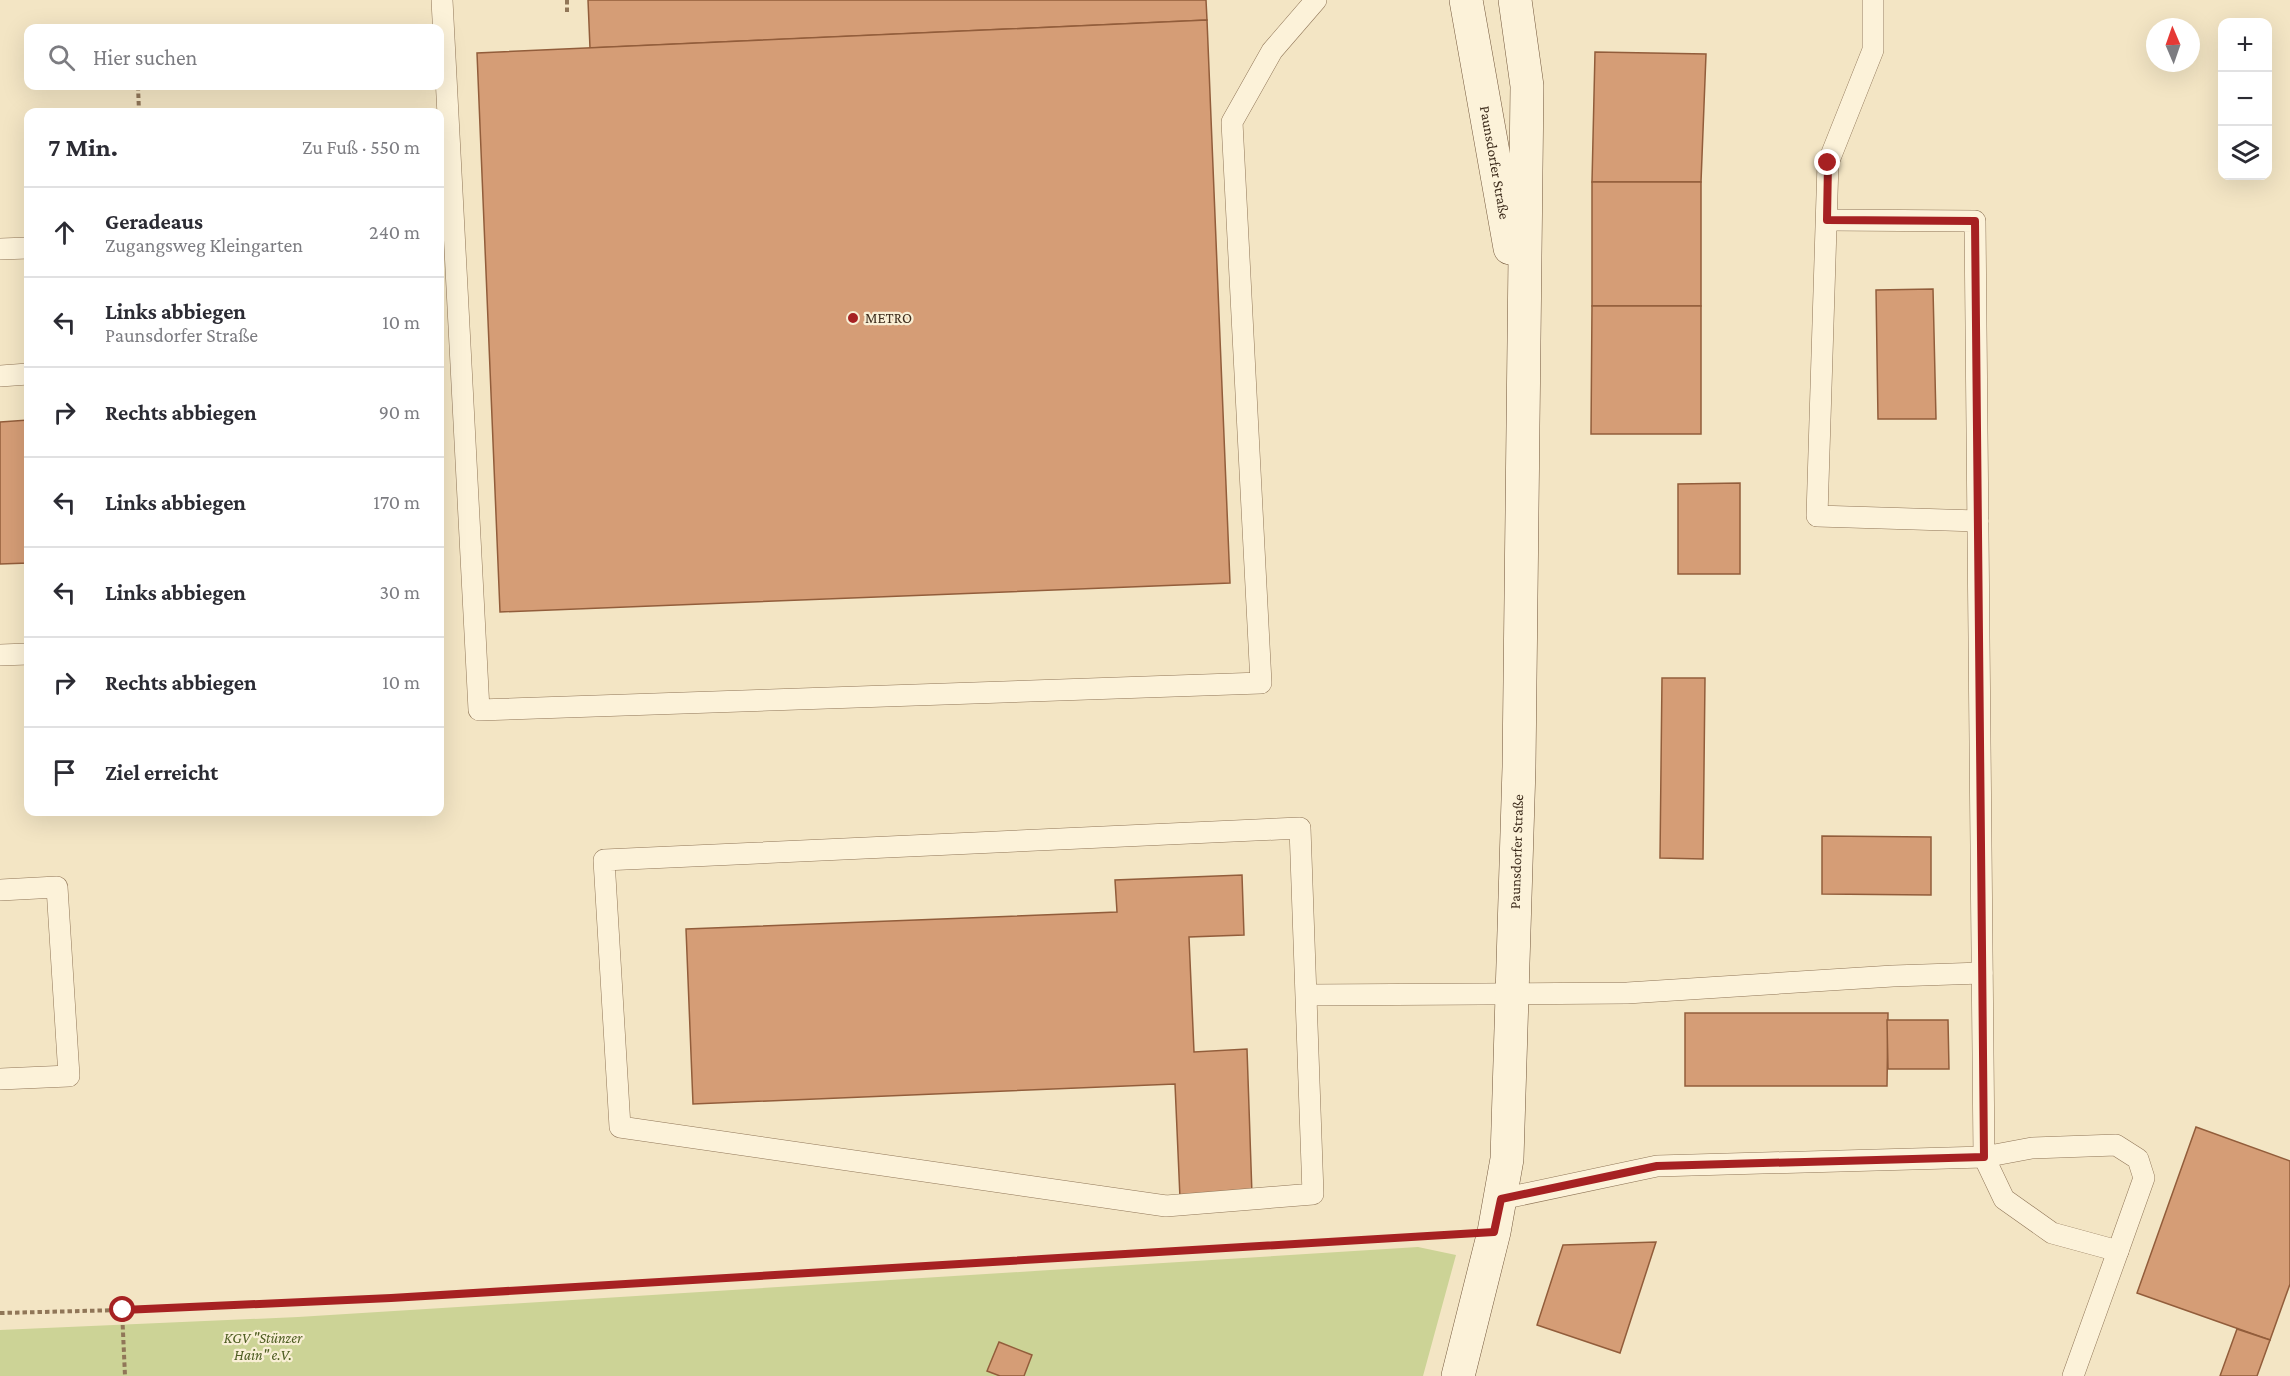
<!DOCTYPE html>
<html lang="de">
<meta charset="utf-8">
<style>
:root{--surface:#fff;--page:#f7f7f7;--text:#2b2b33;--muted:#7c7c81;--line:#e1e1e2}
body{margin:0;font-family:"Crimson Pro",serif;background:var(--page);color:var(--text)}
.controls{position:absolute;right:18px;top:18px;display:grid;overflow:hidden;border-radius:12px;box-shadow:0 6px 24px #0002}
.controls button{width:54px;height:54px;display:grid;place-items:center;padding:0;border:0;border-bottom:2px solid var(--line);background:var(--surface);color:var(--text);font:30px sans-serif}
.compass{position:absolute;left:2146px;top:18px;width:54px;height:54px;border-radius:50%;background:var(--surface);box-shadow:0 6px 24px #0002;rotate:358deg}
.stop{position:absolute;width:18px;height:18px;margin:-14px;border:4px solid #a62122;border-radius:50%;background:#fff}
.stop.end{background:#a62122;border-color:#fff;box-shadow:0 2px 6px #0008}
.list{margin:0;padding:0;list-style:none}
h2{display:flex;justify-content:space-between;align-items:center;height:78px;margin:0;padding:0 24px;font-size:26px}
h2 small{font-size:20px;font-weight:400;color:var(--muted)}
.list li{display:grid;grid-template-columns:39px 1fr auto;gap:18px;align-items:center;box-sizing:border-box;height:90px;padding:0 24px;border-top:2px solid var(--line)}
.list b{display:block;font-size:22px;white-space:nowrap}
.list p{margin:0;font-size:20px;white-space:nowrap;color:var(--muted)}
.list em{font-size:20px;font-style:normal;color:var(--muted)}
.icon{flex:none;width:33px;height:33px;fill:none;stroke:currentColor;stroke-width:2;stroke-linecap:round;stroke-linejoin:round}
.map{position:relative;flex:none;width:2290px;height:1376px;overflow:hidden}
.search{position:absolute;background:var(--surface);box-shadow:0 6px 24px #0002;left:24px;top:24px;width:420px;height:66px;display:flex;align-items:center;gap:15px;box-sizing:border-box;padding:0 21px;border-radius:12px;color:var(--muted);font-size:22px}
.panel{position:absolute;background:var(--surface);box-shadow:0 6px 24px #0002;left:24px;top:108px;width:420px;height:708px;border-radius:12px}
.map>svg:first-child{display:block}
.green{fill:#ccd396}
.building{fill:#d59d76;stroke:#925d3b;stroke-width:1.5}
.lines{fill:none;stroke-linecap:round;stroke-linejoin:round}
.lane-casing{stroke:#907658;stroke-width:22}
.secondary-casing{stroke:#72563b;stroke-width:34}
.path{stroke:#907658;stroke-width:4;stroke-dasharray:4.5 3;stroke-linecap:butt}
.lane{stroke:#fcf2d9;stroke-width:21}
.secondary{stroke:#fcf2d9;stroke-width:33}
.route{stroke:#a62122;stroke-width:8}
.poi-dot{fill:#a62122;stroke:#f9efd5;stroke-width:2}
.labels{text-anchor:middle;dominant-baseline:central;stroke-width:4.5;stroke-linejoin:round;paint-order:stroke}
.street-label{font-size:15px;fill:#3e2d1d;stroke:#f9efd5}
.poi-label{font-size:15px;fill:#3e2d1d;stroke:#f9efd5;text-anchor:start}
.park-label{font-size:15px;font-style:italic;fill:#4e5d22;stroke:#f9efd5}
</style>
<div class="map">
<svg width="2290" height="1376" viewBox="0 0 2290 1376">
<rect width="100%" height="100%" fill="#f3e5c4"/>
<path class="green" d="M1418,1247L1456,1255L1423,1376H0V1330L298,1317Z"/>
<g class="building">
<path d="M588,0H1206L1207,20L590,48Z"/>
<path d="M1207,20L1230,583L500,612L477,53Z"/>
<path d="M1595,52L1706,54L1701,182H1592Z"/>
<rect x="1592" y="182" width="109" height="124"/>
<path d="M1933,289L1936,419H1878L1876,290Z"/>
<path d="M1592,306H1701V434H1591Z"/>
<path d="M28,420V563L0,564V422Z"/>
<path d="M1740,483V574H1678V484Z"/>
<path d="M1662,678H1705L1703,859L1660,858Z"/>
<path d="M1822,836L1931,837V895L1822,894Z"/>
<path d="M1242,875L1244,935L1189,937L1194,1052L1247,1049L1252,1195L1180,1198L1175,1084L693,1104L686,929L1117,912L1115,880Z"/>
<path d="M1685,1013H1888L1887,1086H1685Z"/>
<path d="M1887,1020H1948L1949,1069H1888Z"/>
<path d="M2196,1127L2290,1161V1284L2270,1340L2137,1293Z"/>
<path d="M1656,1242L1620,1353L1537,1325L1563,1245Z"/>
<path d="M2237,1329L2270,1340L2257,1376H2220Z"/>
<path d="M999,1342L1032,1355L1024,1376H1000L987,1371Z"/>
</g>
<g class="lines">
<defs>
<g id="lane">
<path d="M442,0L479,710L1261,683L1232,122L1272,51L1316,0"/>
<path d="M1873,0V50L1828,163L1817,516L1978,521"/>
<path d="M0,249L28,248"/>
<path d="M0,376L28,374"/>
<path d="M0,655L28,654"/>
<path d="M1300,828L1313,1194L1166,1206L620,1127L604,860Z"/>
<path d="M0,890L57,887L69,1076L0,1079"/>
<path d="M1307,995L1627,993L1893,976L1982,973"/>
<path d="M1501,1199L1657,1166L1984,1157L2032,1148L2116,1145L2138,1159L2144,1178L2118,1251L2052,1233L2004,1199L1984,1157L1975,221L1827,220"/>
<path d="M2073,1376L2118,1251"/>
</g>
<g id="secondary">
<path id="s1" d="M1466,0L1510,248"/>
<path id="s2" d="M1458,1376L1494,1232L1507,1159L1519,767L1527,86L1515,0"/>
</g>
</defs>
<use href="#lane" class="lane-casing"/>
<use href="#secondary" class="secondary-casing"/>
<g class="path">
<path d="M567,0V13"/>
<path d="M138,86L139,112"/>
<path d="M122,1310L125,1376"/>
<path d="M0,1313L122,1310L391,1298L1458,1235"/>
</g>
<use href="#lane" class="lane"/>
<use href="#secondary" class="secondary"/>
</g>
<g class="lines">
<path class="route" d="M123,1310L391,1298L1494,1232L1501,1199L1657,1166L1984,1157L1975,221L1827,220L1828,163"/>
</g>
<circle class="poi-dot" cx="853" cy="318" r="6"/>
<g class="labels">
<g class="street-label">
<text stroke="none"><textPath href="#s1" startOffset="165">Paunsdorfer Straße</textPath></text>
<text stroke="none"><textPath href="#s2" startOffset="530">Paunsdorfer Straße</textPath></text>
</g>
<g class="poi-label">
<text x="865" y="318">METRO</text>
</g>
<g class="park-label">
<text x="263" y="1338">KGV "Stünzer<tspan x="263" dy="17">Hain" e.V.</tspan></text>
</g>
</g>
</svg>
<div class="controls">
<button>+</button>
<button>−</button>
<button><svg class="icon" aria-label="layers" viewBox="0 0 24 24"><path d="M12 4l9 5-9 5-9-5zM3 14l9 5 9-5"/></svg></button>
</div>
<svg class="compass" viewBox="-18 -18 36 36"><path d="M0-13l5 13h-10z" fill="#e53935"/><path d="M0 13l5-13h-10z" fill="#7c7c81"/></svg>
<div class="stop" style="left:123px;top:1310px"></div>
<div class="stop end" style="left:1828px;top:163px"></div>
<div class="search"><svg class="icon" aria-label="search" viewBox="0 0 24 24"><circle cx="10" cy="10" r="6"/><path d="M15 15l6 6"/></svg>Hier suchen</div>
<section class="panel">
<h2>7 Min.<small>Zu Fuß · 550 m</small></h2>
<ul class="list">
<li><svg class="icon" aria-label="ahead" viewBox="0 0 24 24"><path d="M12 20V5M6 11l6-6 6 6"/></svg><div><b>Geradeaus</b><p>Zugangsweg Kleingarten</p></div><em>240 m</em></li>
<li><svg class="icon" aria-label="left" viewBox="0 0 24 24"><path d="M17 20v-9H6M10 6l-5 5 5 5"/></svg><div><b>Links abbiegen</b><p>Paunsdorfer Straße</p></div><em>10 m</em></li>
<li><svg class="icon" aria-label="right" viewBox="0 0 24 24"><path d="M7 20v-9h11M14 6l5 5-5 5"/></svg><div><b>Rechts abbiegen</b></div><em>90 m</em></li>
<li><svg class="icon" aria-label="left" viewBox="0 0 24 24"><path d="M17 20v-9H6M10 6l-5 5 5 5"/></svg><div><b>Links abbiegen</b></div><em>170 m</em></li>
<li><svg class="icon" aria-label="left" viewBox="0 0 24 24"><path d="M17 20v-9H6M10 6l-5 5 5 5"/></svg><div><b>Links abbiegen</b></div><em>30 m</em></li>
<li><svg class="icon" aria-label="right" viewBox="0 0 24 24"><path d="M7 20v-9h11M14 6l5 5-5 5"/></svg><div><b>Rechts abbiegen</b></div><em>10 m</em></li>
<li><svg class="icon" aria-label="arrive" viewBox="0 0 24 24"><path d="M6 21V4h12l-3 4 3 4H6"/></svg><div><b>Ziel erreicht</b></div></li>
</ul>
</section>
</div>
